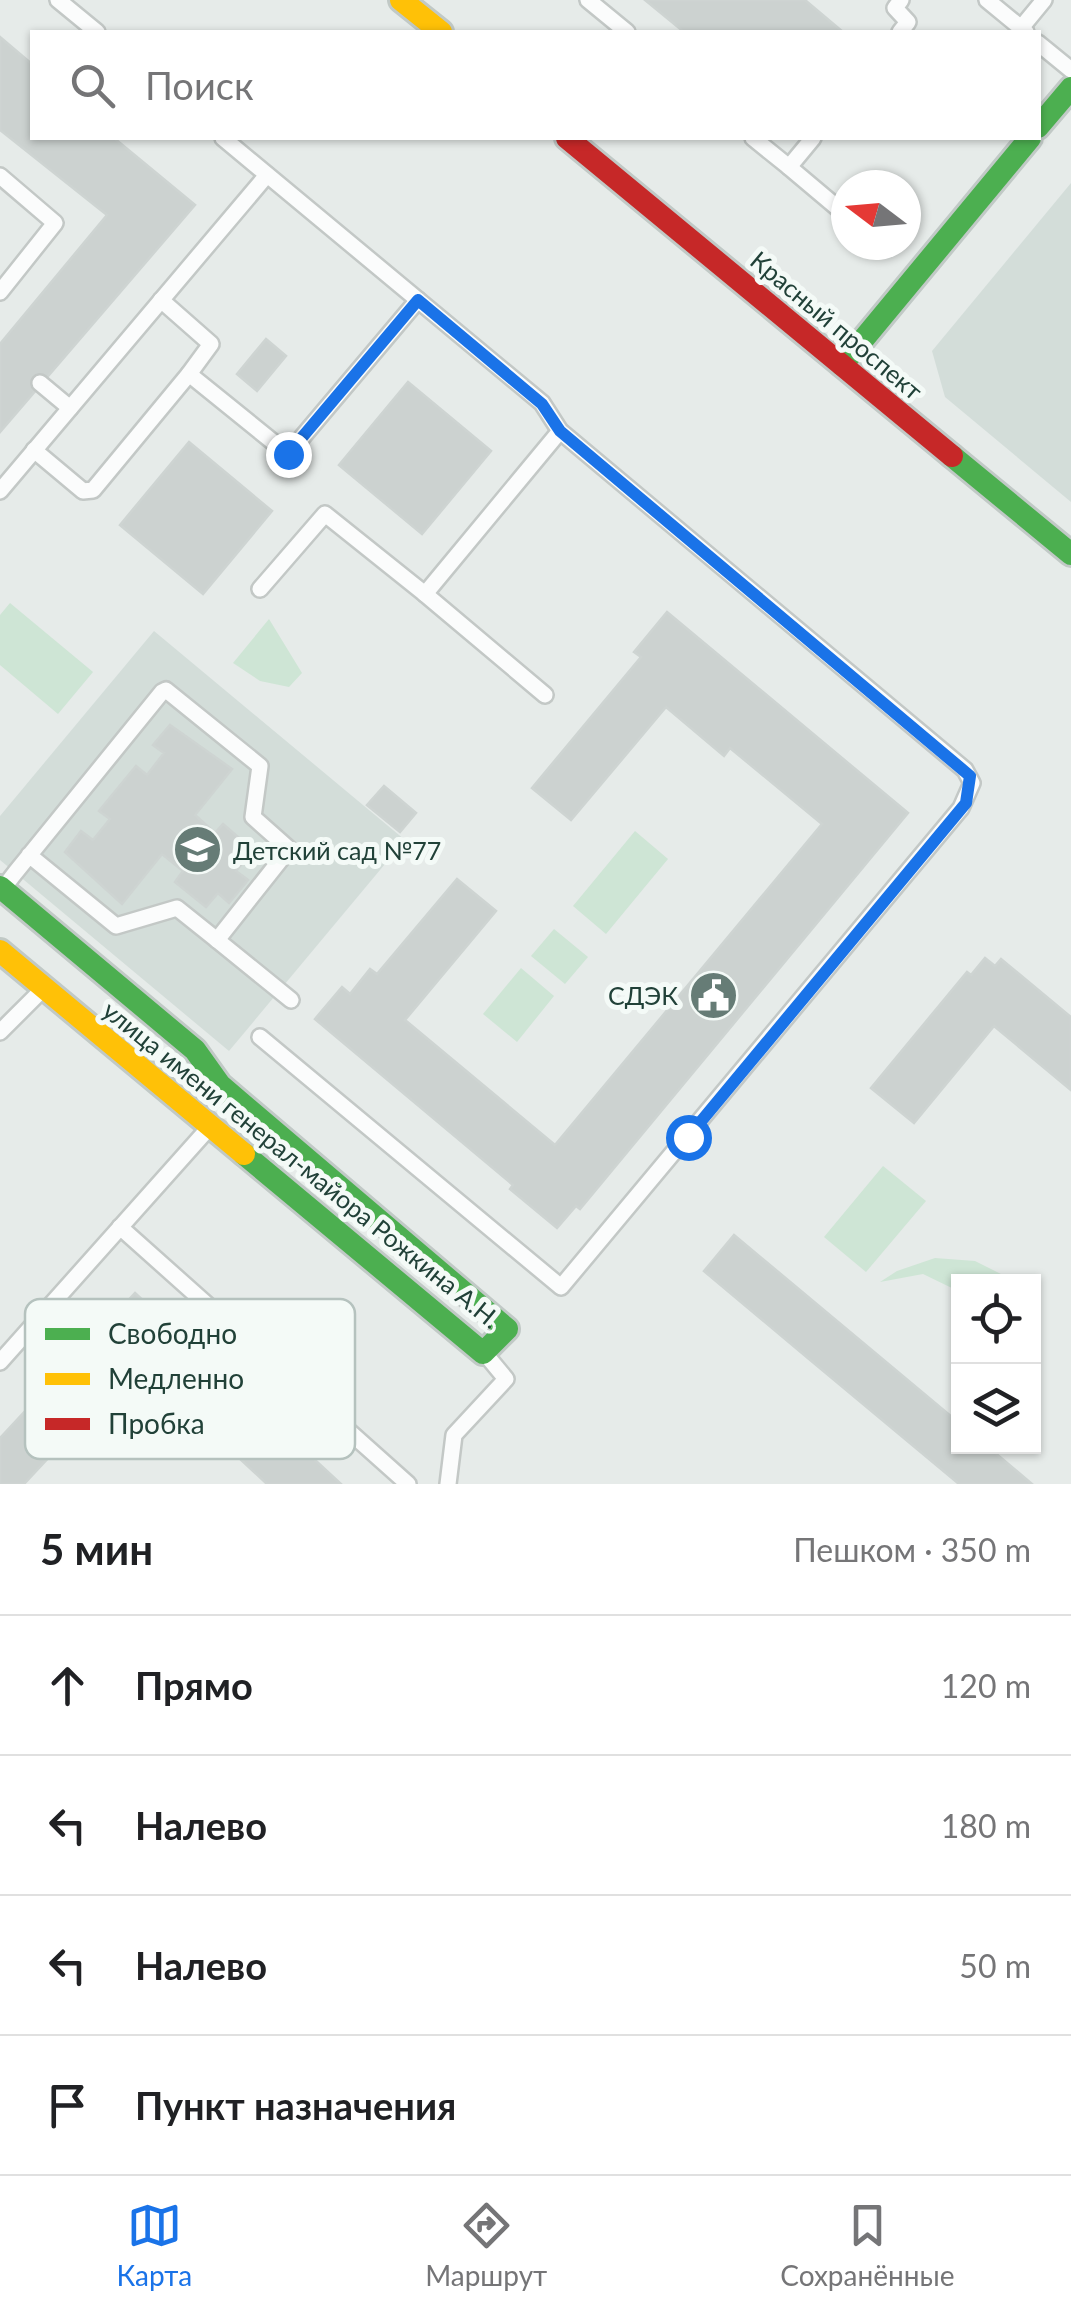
<!DOCTYPE html>
<html lang="ru">
<meta charset="utf-8">
<style>
:root{--surface:#fff;--page:#f2f2f2;--text:#202124;--muted:#757577;--line:#e0e0e0;--accent:#1a73e8}
body{margin:0;font-family:Lato,sans-serif;background:var(--page);color:var(--text)}
.controls{position:absolute;right:30px;bottom:30px;display:grid;overflow:hidden;border-radius:0px;box-shadow:0 2px 8px #0004}
.controls button{width:90px;height:90px;display:grid;place-items:center;padding:0;border:0;border-bottom:2px solid var(--line);background:var(--surface);color:var(--text);font:50px sans-serif}
.compass{position:absolute;left:831px;top:170px;width:90px;height:90px;border-radius:50%;background:var(--surface);box-shadow:0 2px 8px #0004;rotate:286deg}
.stop{position:absolute;width:30px;height:30px;margin:-22px;border:8px solid #1a73e8;border-radius:50%;background:#fff}
.stop.end{background:#1a73e8;border-color:#fff;box-shadow:0 2px 10px #0008}
.list{margin:0;padding:0;list-style:none}
h2{display:flex;justify-content:space-between;align-items:center;height:130px;margin:0;padding:0 40px;font-size:42px}
h2 small{font-size:32px;font-weight:400;color:var(--muted)}
.list li{display:grid;grid-template-columns:65px 1fr auto;gap:30px;align-items:center;box-sizing:border-box;height:140px;padding:0 40px;border-top:2px solid var(--line)}
.list b{display:block;font-size:38px;white-space:nowrap}
.list em{font-size:32px;font-style:normal;color:var(--muted)}
.icon{flex:none;width:55px;height:55px;fill:none;stroke:currentColor;stroke-width:2;stroke-linecap:round;stroke-linejoin:round}
.map{position:relative;flex:none;width:1071px;height:1484px;overflow:hidden}
.search{position:absolute;background:var(--surface);box-shadow:0 2px 8px #0004;left:30px;right:30px;top:30px;height:110px;display:flex;align-items:center;gap:25px;box-sizing:border-box;padding:0 35px;border-radius:0px;color:var(--muted);font-size:38px}
.sheet{height:690px;background:var(--surface)}
nav{display:flex;justify-content:space-around;align-items:center;box-sizing:border-box;height:140px;border-top:2px solid var(--line);background:var(--surface);font-size:28px;color:var(--muted)}
nav a{display:grid;justify-items:center;gap:5px}
nav .on{color:var(--accent)}
.map>svg:first-child{display:block}
.built{fill:#d3ddd9}
.green{fill:#cee5d5}
.building{fill:#ccd2d0;stroke:#ced4d2;stroke-width:2.5}
.lines{fill:none;stroke-linecap:round;stroke-linejoin:round}
.lane-casing{stroke:#c3c8c6;stroke-width:20}
.fast-casing{stroke:#c1c9c6;stroke-width:28}
.slow-casing{stroke:#c1c9c6;stroke-width:28}
.jam-casing{stroke:#c1c9c6;stroke-width:28}
.lane{stroke:#fbfcfc;stroke-width:15}
.fast{stroke:#4caf50;stroke-width:22}
.slow{stroke:#ffc107;stroke-width:22}
.jam{stroke:#c62828;stroke-width:22}
.route{stroke:#1a73e8;stroke-width:12}
.labels{text-anchor:middle;dominant-baseline:central;stroke-width:10;stroke-linejoin:round;paint-order:stroke}
.street-label{font-size:25px;fill:#214138;stroke:#f4faf7}
.poi-label{font-size:25px;fill:#214138;stroke:#f4faf7;text-anchor:start}
.key{fill:#f4faf7;stroke:#b5c2be;stroke-width:2.5}
.key-label{font-size:28px;fill:#214138}
</style>
<div class="map">
<svg width="1071" height="1484" viewBox="0 0 1071 1484">
<rect width="100%" height="100%" fill="#e6ebe9"/>
<g class="built">
<path d="M1071,183V502L945,397L932,351Z"/>
<path d="M154,631L405,840L229,1051L0,860V816Z"/>
</g>
<g class="green">
<path d="M10,603L93,672L58,714L0,665V615Z"/>
<path d="M269,619L302,673L289,687L260,681L233,663Z"/>
<path d="M635,831L668,859L606,934L573,906Z"/>
<path d="M554,929L588,957L565,984L531,956Z"/>
<path d="M521,968L554,996L517,1042L483,1014Z"/>
<path d="M883,1166L926,1201L866,1272L824,1237Z"/>
<path d="M935,1258L975,1261L1015,1281L958,1282V1291L923,1274L880,1282L897,1271Z"/>
</g>
<g class="building">
<path d="M645,0H805L843,32H684Z"/>
<path d="M0,37L32,64V138H114L195,205L0,432V344L107,215L0,130Z"/>
<path d="M266,339L286,356L257,391L237,374Z"/>
<path d="M408,382L491,451L422,534L339,465Z"/>
<path d="M189,442L272,511L203,594L120,525Z"/>
<path d="M667,612L908,813L580,1209L576,1206L557,1228L510,1189L513,1185L315,1019L342,987L350,994L370,969L377,974L457,879L496,911L405,1020L555,1145L822,824L730,748L724,756L666,707L571,820L532,788L641,657L634,652Z"/>
<path d="M170,725L232,769L195,815L215,833L223,824L253,850L236,871L248,880L229,903L218,893L206,907L175,882L183,871L162,854L122,904L65,852L81,831L93,840L110,819L99,811L136,766L147,775L164,753L153,745Z"/>
<path d="M384,786L416,813L400,832L367,805Z"/>
<path d="M985,958L995,966L1001,959L1071,1017V1090L994,1026L914,1123L871,1088L967,972L971,975Z"/>
<path d="M734,1235L958,1422V1446H987L1032,1484H959L809,1359L704,1271Z"/>
<path d="M135,1293L341,1484H267L137,1363L24,1484H0V1438Z"/>
</g>
<g class="lines">
<defs>
<g id="lane">
<path d="M58,0L97,32"/>
<path d="M588,0L627,32"/>
<path d="M987,0L1026,32"/>
<path d="M1021,28L1044,0"/>
<path d="M900,32L908,22L895,8L901,0"/>
<path d="M1038,43L1071,70"/>
<path d="M223,138L542,403L560,431L965,770L972,783L961,808L561,1287L260,1037"/>
<path d="M753,138L789,167L813,138"/>
<path d="M789,167L846,215"/>
<path d="M0,176L55,223L0,292"/>
<path d="M161,300L211,344L189,374"/>
<path d="M40,383L70,408"/>
<path d="M34,450L83,491L93,490L189,374L288,454L418,300"/>
<path d="M0,491L267,175"/>
<path d="M260,589L325,514L425,594L560,431"/>
<path d="M425,594L545,695"/>
<path d="M5,886L15,873L162,692L166,690L260,766L253,817L289,849L217,940L177,908L116,926L29,855"/>
<path d="M217,940L291,1000"/>
<path d="M0,1032L41,991"/>
<path d="M120,1227L408,1484"/>
<path d="M0,1362L207,1130"/>
<path d="M448,1484L454,1435L506,1379L487,1356"/>
</g>
<g id="fast">
<path d="M1038,127L1071,88"/>
<path d="M842,365L1030,138"/>
<path d="M952,456L1071,554"/>
<path d="M0,887L195,1050L220,1085L507,1329L483,1353L244,1154"/>
</g>
<g id="slow">
<path d="M401,0L441,32"/>
<path d="M0,951L244,1154"/>
</g>
<path id="jam" d="M567,138L952,456"/>
</defs>
<use href="#lane" class="lane-casing"/>
<use href="#fast" class="fast-casing"/>
<use href="#slow" class="slow-casing"/>
<use href="#jam" class="jam-casing"/>
<use href="#lane" class="lane"/>
<use href="#fast" class="fast"/>
<use href="#slow" class="slow"/>
<use href="#jam" class="jam"/>
</g>
<g class="lines">
<path class="route" d="M288,454L418,300L542,404L560,431L970,776L966,803L688,1137"/>
</g>
<defs>
<symbol id="school-disc" viewBox="-11 -11 22 22"><circle r="9.5" fill="#667c76" stroke="#f4faf7"/><path d="M0-5L7-2L0 1L-7-2ZM-4 1L0 2.5L4 1V4Q0 6-4 4Z" fill="#fff"/></symbol>
<symbol id="civic-disc" viewBox="-11 -11 22 22"><circle r="9.5" fill="#667c76" stroke="#f4faf7"/><path d="M-.6-6.5H3V-4.5H.6V-3L4-1V1h2V6H-6V1h2V-1L-.6-3ZM-1.2 2.5V6h2.4V2.5Z" fill="#fff"/></symbol>
</defs>
<g fill-rule="evenodd">
<use href="#school-disc" x="170" y="822" width="55" height="55"/>
<use href="#civic-disc" x="686" y="968" width="55" height="55"/>
</g>
<g class="labels">
<g class="street-label">
<text transform="translate(837 325) rotate(40)">Красный проспект</text>
<text transform="translate(302 1164) rotate(39)">улица имени генерал-майора Рожкина А.Н.</text>
</g>
<g class="poi-label">
<text x="233" y="850">Детский сад №77</text>
<text x="678" y="995" text-anchor="end">СДЭК</text>
</g>
</g>
<rect x="25" y="1299" width="330" height="160" rx="15" class="key"/>
<rect x="45" y="1328" width="45" height="12" fill="#4caf50"/>
<rect x="45" y="1373" width="45" height="12" fill="#ffc107"/>
<rect x="45" y="1418" width="45" height="12" fill="#c62828"/>
<g class="key-label">
<text x="108" y="1344">Свободно</text>
<text x="108" y="1389">Медленно</text>
<text x="108" y="1434">Пробка</text>
</g>
</svg>
<div class="controls">
<button><svg class="icon" aria-label="locate" viewBox="0 0 24 24"><circle cx="12" cy="12" r="6"/><path d="M12 2v4M12 18v4M2 12h4M18 12h4"/></svg></button>
<button><svg class="icon" aria-label="layers" viewBox="0 0 24 24"><path d="M12 4l9 5-9 5-9-5zM3 14l9 5 9-5"/></svg></button>
</div>
<svg class="compass" viewBox="-18 -18 36 36"><path d="M0-13l5 13h-10z" fill="#e53935"/><path d="M0 13l5-13h-10z" fill="#757577"/></svg>
<div class="stop" style="left:688px;top:1137px"></div>
<div class="stop end" style="left:288px;top:454px"></div>
<div class="search"><svg class="icon" aria-label="search" viewBox="0 0 24 24"><circle cx="10" cy="10" r="6"/><path d="M15 15l6 6"/></svg>Поиск</div>
</div>
<section class="sheet">
<h2>5 мин<small>Пешком · 350 m</small></h2>
<ul class="list">
<li><svg class="icon" aria-label="ahead" viewBox="0 0 24 24"><path d="M12 20V5M6 11l6-6 6 6"/></svg><div><b>Прямо</b></div><em>120 m</em></li>
<li><svg class="icon" aria-label="left" viewBox="0 0 24 24"><path d="M17 20v-9H6M10 6l-5 5 5 5"/></svg><div><b>Налево</b></div><em>180 m</em></li>
<li><svg class="icon" aria-label="left" viewBox="0 0 24 24"><path d="M17 20v-9H6M10 6l-5 5 5 5"/></svg><div><b>Налево</b></div><em>50 m</em></li>
<li><svg class="icon" aria-label="arrive" viewBox="0 0 24 24"><path d="M6 21V4h12l-3 4 3 4H6"/></svg><div><b>Пункт назначения</b></div></li>
</ul>
</section>
<nav>
<a class="on"><svg class="icon" aria-label="map" viewBox="0 0 24 24"><path d="M3 6l6-2 6 2 6-2v14l-6 2-6-2-6 2zM9 4v14M15 6v14"/></svg>Карта</a>
<a><svg class="icon" aria-label="directions" viewBox="0 0 24 24"><path d="M12 3l9 9-9 9-9-9zM9 14v-3h6M13 9l2 2-2 2"/></svg>Маршрут</a>
<a><svg class="icon" aria-label="saved" viewBox="0 0 24 24"><path d="M7 4h10v16l-5-4-5 4z"/></svg>Сохранённые</a>
</nav>
